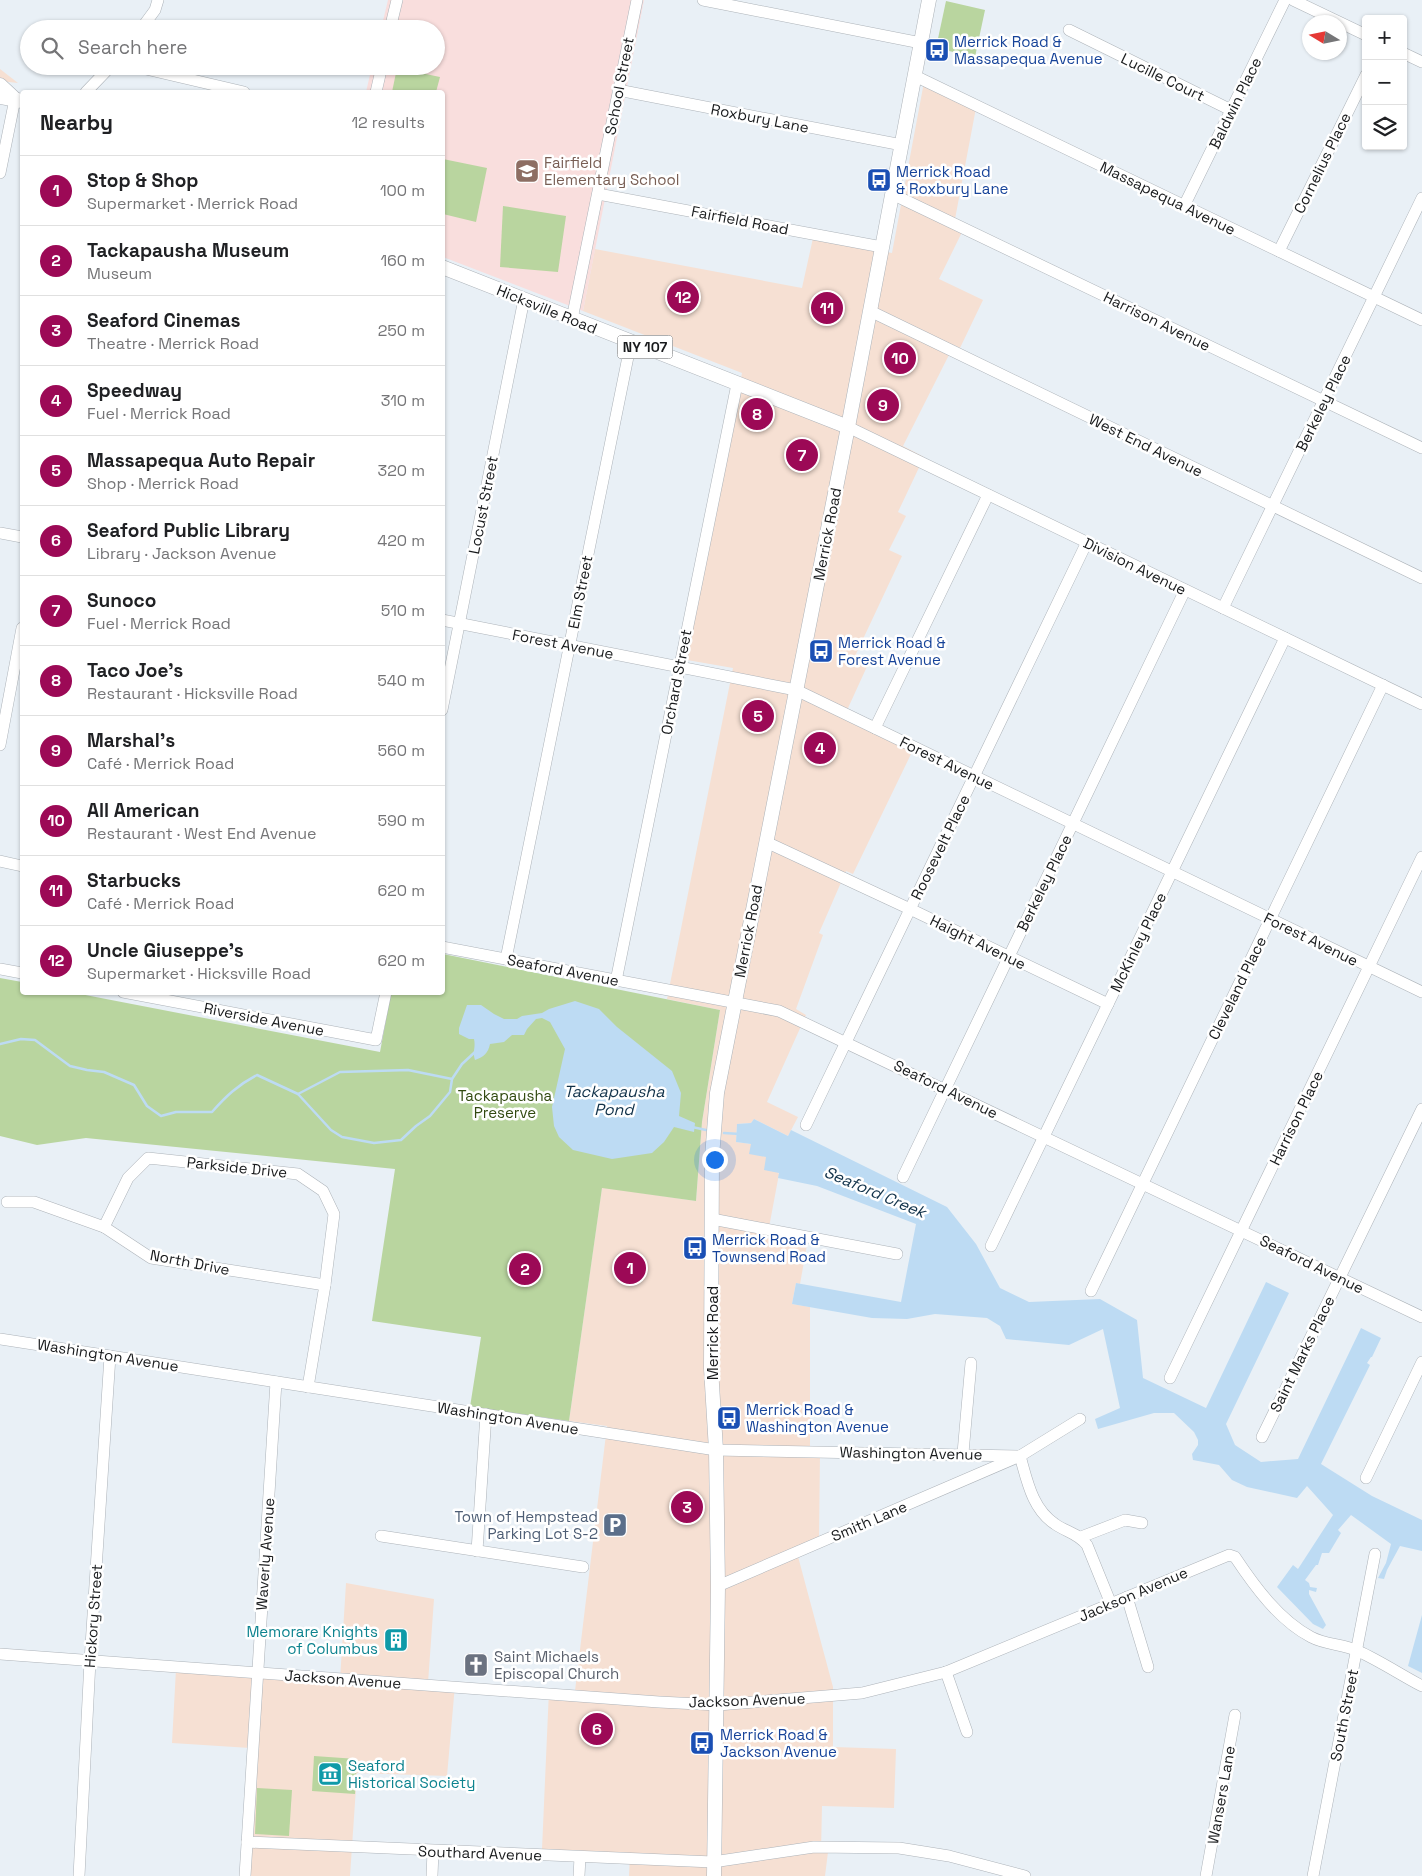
<!DOCTYPE html>
<meta charset="utf-8">
<style>
:root{--surface:#fff;--page:#f6f6f6;--text:#202124;--muted:#757577;--line:#e0e0e0;--accent:#9c0956}
body{margin:0;font-family:"Space Grotesk",sans-serif;background:var(--page);color:var(--text)}
.controls{position:absolute;right:15px;top:15px;display:grid;overflow:hidden;border-radius:5px;box-shadow:0 1px 4px #0004}
.controls button{width:45px;height:45px;display:grid;place-items:center;padding:0;border:0;border-bottom:1px solid var(--line);background:var(--surface);color:var(--text);font:25px sans-serif}
.compass{position:absolute;left:1302px;top:15px;width:45px;height:45px;border-radius:50%;background:var(--surface);box-shadow:0 1px 4px #0004;rotate:280deg}
.you{position:absolute;left:714px;top:1159px;width:18px;height:18px;margin:-12px;border:4px solid #fff;border-radius:50%;background:#1a73e8;box-shadow:0 0 0 8px #1a73e833}
.badge{display:grid;place-items:center;width:32px;height:32px;border-radius:50%;background:var(--accent);color:#fff;font-size:16px;font-weight:700}
.pin{position:absolute;translate:-50% -50%;border:2px solid #fff;box-shadow:0 1px 5px #0006}
.list{margin:0;padding:0;list-style:none}
h2{display:flex;justify-content:space-between;align-items:center;height:65px;margin:0;padding:0 20px;font-size:21px}
h2 small{font-size:16px;font-weight:400;color:var(--muted)}
.list li{display:grid;grid-template-columns:32px 1fr auto;gap:15px;align-items:center;box-sizing:border-box;height:70px;padding:0 20px;border-top:1px solid var(--line)}
.list b{display:block;font-size:19px;white-space:nowrap}
.list p{margin:0;font-size:16px;white-space:nowrap;color:var(--muted)}
.list em{font-size:16px;font-style:normal;color:var(--muted)}
.icon{flex:none;width:28px;height:28px;fill:none;stroke:currentColor;stroke-width:2;stroke-linecap:round;stroke-linejoin:round}
.map{position:relative;flex:none;width:1422px;height:1876px;overflow:hidden}
.search{position:absolute;background:var(--surface);box-shadow:0 1px 4px #0004;left:20px;top:20px;width:425px;height:55px;display:flex;align-items:center;gap:12px;box-sizing:border-box;padding:0 18px;border-radius:28px;color:var(--muted);font-size:19px}
.panel{position:absolute;background:var(--surface);box-shadow:0 1px 4px #0004;left:20px;top:90px;width:425px;height:905px;border-radius:5px}
.map>svg:first-child{display:block}
.commercial{fill:#f6e0d3}
.education{fill:#f9dedd}
.green{fill:#b9d59f}
.water{fill:#bddbf3}
.lines{fill:none;stroke-linecap:round;stroke-linejoin:round}
.stream{stroke:#bddbf3;stroke-width:2.5}
.minor-casing{stroke:#adb3b9;stroke-width:12}
.major-casing{stroke:#adb3b9;stroke-width:15}
.minor{stroke:#fff;stroke-width:11}
.major{stroke:#fff;stroke-width:14}
.labels{text-anchor:middle;dominant-baseline:central;stroke-width:5;stroke-linejoin:round;paint-order:stroke}
.shield{fill:#fff;stroke:#5d5f60;stroke-width:1}
.shield-label{font-size:14px;font-weight:bold;fill:#181a1c}
.transit-label{font-size:15px;fill:#164399;stroke:#fff;text-anchor:start}
.street-label{font-size:15px;fill:#181a1c;stroke:#fff}
.education-label{font-size:15px;fill:#785e54;stroke:#fff;text-anchor:start}
.park-label{font-size:15px;fill:#324a11;stroke:#fff}
.service-label{font-size:15px;fill:#4e5e75;stroke:#fff;text-anchor:end}
.culture-label{font-size:15px;fill:#0d838f;stroke:#fff;text-anchor:end}
.worship-label{font-size:15px;fill:#5b616d;stroke:#fff;text-anchor:start}
.water-label{font-size:16px;font-style:italic;fill:#11324a;stroke:#fff}
</style>
<div class="map">
<svg width="1422" height="1876" viewBox="0 0 1422 1876">
<rect width="100%" height="100%" fill="#e9f0f6"/>
<g class="commercial">
<path d="M0,69L18,83L0,81Z"/>
<path d="M924,82L976,108L955,219L966,224L939,279L983,300L960,348L954,345L903,446L924,457L898,512L906,516L889,550L902,556L856,654L870,660L843,719L912,752L853,874L846,871L819,933L823,935L796,1009L806,1015L767,1102L798,1117L788,1136L754,1119L751,1123L737,1124L736,1142L751,1144L766,1157L779,1174L767,1238L807,1245L800,1284L796,1283L792,1304L810,1307V1447L820,1454L819,1538L796,1549L833,1687V1747L896,1749L894,1808L822,1806L821,1851L828,1852L825,1876H629L630,1853L542,1849L549,1690L575,1691L607,1426L569,1421L602,1187L696,1201L702,1122L720,1010L667,999L733,668L687,660L742,373L583,311L595,249L802,288L813,238L892,253Z"/>
<path d="M346,1583L434,1599L428,1683L455,1685L447,1776L357,1773L350,1876H244L250,1748L172,1743L176,1669L340,1680Z"/>
</g>
<path class="education" d="M388,0H644L583,311L443,257L442,92H366L372,66H436V29H381Z"/>
<g class="green">
<path d="M946,1L985,10L975,57L936,48Z"/>
<path d="M397,68L440,77L436,92H392Z"/>
<path d="M443,159L487,168L476,222L443,214Z"/>
<path d="M503,206L566,216L558,272L500,267Z"/>
<path d="M443,954L720,1010L702,1122L696,1201L602,1188L569,1421L470,1407L481,1337L372,1321L395,1169L86,1138L37,1145L0,1136V978L22,982V992L75,993L380,1052L391,993L442,992Z"/>
<path d="M314,1756L357,1759L355,1794L312,1791Z"/>
<path d="M257,1788L292,1790L289,1836L255,1834Z"/>
</g>
<g class="water">
<path d="M575,1001L599,1009L617,1027L672,1071L681,1093L679,1116L695,1123L694,1132L674,1127L664,1142L652,1153L612,1159L573,1150L559,1137L554,1126L552,1107L565,1049L550,1022L542,1018L536,1019L527,1029L524,1035H512L504,1042L490,1044C488,1053 484,1057 475,1060C472,1051 476,1048 474,1039H469L459,1034V1028L467,1005H481L494,1014L504,1019H517L522,1016L542,1013L549,1009Z"/>
<path d="M754,1119L788,1136L791,1130L947,1207L976,1244L1000,1288L1029,1302L1100,1299L1137,1320L1143,1378L1206,1408L1266,1282L1289,1293L1226,1424L1235,1445L1261,1462L1298,1459L1361,1328L1381,1338L1372,1357H1371L1367,1363L1370,1365L1321,1464L1372,1496L1422,1520V1551L1400,1546L1387,1570L1384,1579L1378,1578L1386,1563L1391,1544L1351,1515L1338,1530L1341,1533L1329,1553H1322L1318,1565H1316L1305,1580L1309,1583L1310,1587L1317,1588L1316,1592L1309,1590V1594L1326,1625L1323,1629L1313,1624L1277,1587L1293,1565L1298,1569L1333,1515L1307,1486L1297,1498L1247,1487L1232,1480L1219,1465L1193,1460L1192,1454L1198,1445V1440L1194,1432L1174,1413H1154L1098,1429L1095,1419L1120,1408L1103,1329L1069,1345L1006,1339L1000,1326L987,1318L935,1314L907,1319L872,1318L792,1304L796,1283L901,1302L916,1224L817,1186L778,1178L779,1173L764,1170L766,1157L749,1154L751,1144L736,1142L737,1124L751,1123Z"/>
<path d="M1422,1615V1673L1408,1666Z"/>
</g>
<g class="lines">
<g class="stream">
<path d="M0,1044L21,1039L35,1040L70,1066L87,1070L104,1072L134,1085L147,1106L161,1116L176,1112H212C226,1096 238,1085 257,1075L298,1094L331,1130L342,1137L374,1143L401,1140L416,1126L430,1116L450,1092L452,1079L462,1064L475,1052"/>
<path d="M298,1094L340,1072L408,1070L452,1079"/>
<path d="M692,1127L706,1130"/>
<path d="M724,1133L740,1134"/>
</g>
<defs>
<g id="minor">
<path d="M703,0L921,43"/>
<path d="M1293,0L1366,35"/>
<path d="M141,29L155,10L158,0"/>
<path d="M390,29L397,0"/>
<path d="M1069,30L1231,110"/>
<path d="M1403,53L1422,62"/>
<path d="M133,66L244,92"/>
<path d="M915,76L1422,320"/>
<path d="M618,90L902,145"/>
<path d="M86,92L111,66"/>
<path d="M376,92L382,66"/>
<path d="M0,173L15,99"/>
<path d="M598,194L882,247"/>
<path d="M892,194L1422,448"/>
<path d="M1184,206L1285,0"/>
<path d="M1279,251L1366,75"/>
<path d="M870,311L1422,578"/>
<path d="M572,319L637,0"/>
<path d="M848,427L1422,704"/>
<path d="M0,533L22,537"/>
<path d="M1223,608L1422,198"/>
<path d="M442,620L796,690L1422,992"/>
<path d="M442,710L524,299"/>
<path d="M875,728L988,495"/>
<path d="M0,745L22,628"/>
<path d="M766,842L910,909L1108,1004"/>
<path d="M0,861L22,866"/>
<path d="M442,947L779,1011L1422,1317"/>
<path d="M506,959L631,342"/>
<path d="M0,969L22,973"/>
<path d="M616,981L737,384"/>
<path d="M123,992L376,1040L386,992"/>
<path d="M806,1125L1087,542"/>
<path d="M903,1177L1185,590"/>
<path d="M7,1202H34L104,1227L151,1258L325,1285"/>
<path d="M712,1219L897,1254"/>
<path d="M104,1227L128,1178L148,1158L298,1174L323,1191L334,1214L325,1285L308,1387"/>
<path d="M991,1246L1285,638"/>
<path d="M1091,1291L1383,685"/>
<path d="M0,1339L716,1450L1020,1456"/>
<path d="M1170,1378L1422,857"/>
<path d="M1262,1437L1422,1109"/>
<path d="M963,1453L971,1363"/>
<path d="M1020,1456C1027,1480 1032,1509 1055,1524C1066,1532 1078,1533 1087,1545L1111,1604"/>
<path d="M1366,1478L1422,1362"/>
<path d="M381,1536L583,1567"/>
<path d="M1081,1537L1125,1520L1142,1523"/>
<path d="M477,1551L486,1414"/>
<path d="M718,1586L1020,1456L1080,1419"/>
<path d="M1127,1597L1148,1667"/>
<path d="M0,1654L659,1702L718,1705L862,1693L946,1672L1229,1555L1235,1557C1255,1587 1279,1620 1311,1637C1326,1645 1343,1644 1358,1651C1380,1661 1401,1675 1422,1686"/>
<path d="M946,1672L967,1732"/>
<path d="M247,1842L713,1862L814,1847L899,1848L949,1856L1025,1876"/>
<path d="M79,1876L90,1661L110,1356"/>
<path d="M245,1876L276,1382"/>
<path d="M432,1876L433,1851"/>
<path d="M579,1876L580,1857"/>
<path d="M1206,1876L1235,1715"/>
<path d="M1313,1876L1375,1554"/>
</g>
<g id="major">
<path d="M0,85L15,99"/>
<path d="M0,97L22,101"/>
<path d="M442,267L848,427"/>
<path d="M714,1876L718,1586L716,1450L711,1368L712,1157L717,1093L848,427L929,0"/>
</g>
</defs>
<use href="#minor" class="minor-casing"/>
<use href="#major" class="major-casing"/>
<use href="#minor" class="minor"/>
<use href="#major" class="major"/>
</g>
<defs>
<symbol id="bus-square" viewBox="-11 -11 22 22"><rect x="-9" y="-9" width="18" height="18" rx="4" fill="#1a4fb4" stroke="#fff"/><path d="M-5-6H5V4H4V6H2V4H-2V6H-4V4H-5ZM-3.5-4V0h7V-4ZM-3.5 1.2v1.5H-2V1.2ZM2 1.2v1.5H3.5V1.2Z" fill="#fff"/></symbol>
<symbol id="school-square" viewBox="-11 -11 22 22"><rect x="-9" y="-9" width="18" height="18" rx="4" fill="#8d6e63" stroke="#fff"/><path d="M0-5L7-2L0 1L-7-2ZM-4 1L0 2.5L4 1V4Q0 6-4 4Z" fill="#fff"/></symbol>
<symbol id="parking-square" viewBox="-11 -11 22 22"><rect x="-9" y="-9" width="18" height="18" rx="4" fill="#5c6f8a" stroke="#fff"/><path d="M-3.5-5.5H1a3.5 3.5 0 0 1 0 7H-1V5.5H-3.5ZM-1-3.4V-.6H.8a1.4 1.4 0 0 0 0-2.8Z" fill="#fff"/></symbol>
<symbol id="building-square" viewBox="-11 -11 22 22"><rect x="-9" y="-9" width="18" height="18" rx="4" fill="#0f9aa8" stroke="#fff"/><path d="M-4-6H4V6H1V3H-1V6H-4ZM-2.5-4.3h1.7v1.8h-1.7ZM.8-4.3h1.7v1.8H.8ZM-2.5-1h1.7V.8h-1.7ZM.8-1h1.7V.8H.8Z" fill="#fff"/></symbol>
<symbol id="church-square" viewBox="-11 -11 22 22"><rect x="-9" y="-9" width="18" height="18" rx="4" fill="#6b7280" stroke="#fff"/><path d="M-1.2-6h2.4v3.5h3.3v2.4h-3.3V6h-2.4V-.1h-3.3v-2.4h3.3Z" fill="#fff"/></symbol>
<symbol id="museum-square" viewBox="-11 -11 22 22"><rect x="-9" y="-9" width="18" height="18" rx="4" fill="#0f9aa8" stroke="#fff"/><path d="M0-6L6-3V-2H-6V-3ZM-5-1h2V3h-2ZM-1-1h2V3h-2ZM3-1h2V3H3ZM-6 4H6V6H-6Z" fill="#fff"/></symbol>
</defs>
<g fill-rule="evenodd">
<use href="#bus-square" x="923" y="36" width="28" height="28"/>
<use href="#school-square" x="513" y="157" width="28" height="28"/>
<use href="#bus-square" x="865" y="166" width="28" height="28"/>
<use href="#bus-square" x="807" y="637" width="28" height="28"/>
<use href="#bus-square" x="681" y="1234" width="28" height="28"/>
<use href="#bus-square" x="715" y="1404" width="28" height="28"/>
<use href="#parking-square" x="601" y="1511" width="28" height="28"/>
<use href="#building-square" x="382" y="1626" width="28" height="28"/>
<use href="#church-square" x="462" y="1651" width="28" height="28"/>
<use href="#bus-square" x="688" y="1729" width="28" height="28"/>
<use href="#museum-square" x="316" y="1760" width="28" height="28"/>
</g>
<g class="labels">
<rect class="shield" x="617.5" y="335.5" width="55" height="23" rx="4"/>
<g class="shield-label">
<text x="645" y="347">NY 107</text>
</g>
<g class="transit-label">
<text x="954" y="41">Merrick Road &amp;<tspan x="954" dy="17">Massapequa Avenue</tspan></text>
<text x="896" y="171">Merrick Road<tspan x="896" dy="17">&amp; Roxbury Lane</tspan></text>
<text x="838" y="642">Merrick Road &amp;<tspan x="838" dy="17">Forest Avenue</tspan></text>
<text x="712" y="1239">Merrick Road &amp;<tspan x="712" dy="17">Townsend Road</tspan></text>
<text x="746" y="1409">Merrick Road &amp;<tspan x="746" dy="17">Washington Avenue</tspan></text>
<text x="720" y="1734">Merrick Road &amp;<tspan x="720" dy="17">Jackson Avenue</tspan></text>
</g>
<g class="street-label">
<text transform="translate(1163 77) rotate(26)">Lucille Court</text>
<text transform="translate(619 86) rotate(-79)">School Street</text>
<text transform="translate(1235 103) rotate(-64)">Baldwin Place</text>
<text transform="translate(760 118) rotate(11)">Roxbury Lane</text>
<text transform="translate(1322 163) rotate(-64)">Cornelius Place</text>
<text transform="translate(1168 198) rotate(26)">Massapequa Avenue</text>
<text transform="translate(740 220) rotate(11)">Fairfield Road</text>
<text transform="translate(547 309) rotate(22)">Hicksville Road</text>
<text transform="translate(1157 321) rotate(26)">Harrison Avenue</text>
<text transform="translate(1323 403) rotate(-64)">Berkeley Place</text>
<text transform="translate(1146 445) rotate(26)">West End Avenue</text>
<text transform="translate(483 505) rotate(-79)">Locust Street</text>
<text transform="translate(827 534) rotate(-79)">Merrick Road</text>
<text transform="translate(1135 566) rotate(26)">Division Avenue</text>
<text transform="translate(580 592) rotate(-79)">Elm Street</text>
<text transform="translate(563 644) rotate(11)">Forest Avenue</text>
<text transform="translate(676 682) rotate(-79)">Orchard Street</text>
<text transform="translate(947 763) rotate(26)">Forest Avenue</text>
<text transform="translate(940 847) rotate(-64)">Roosevelt Place</text>
<text transform="translate(1044 883) rotate(-64)">Berkeley Place</text>
<text transform="translate(748 931) rotate(-79)">Merrick Road</text>
<text transform="translate(1311 939) rotate(26)">Forest Avenue</text>
<text transform="translate(978 942) rotate(26)">Haight Avenue</text>
<text transform="translate(1138 942) rotate(-64)">McKinley Place</text>
<text transform="translate(563 970) rotate(11)">Seaford Avenue</text>
<text transform="translate(1237 988) rotate(-64)">Cleveland Place</text>
<text transform="translate(264 1019) rotate(11)">Riverside Avenue</text>
<text transform="translate(946 1089) rotate(26)">Seaford Avenue</text>
<text transform="translate(1296 1118) rotate(-64)">Harrison Place</text>
<text transform="translate(237 1167) rotate(6)">Parkside Drive</text>
<text transform="translate(190 1262) rotate(11)">North Drive</text>
<text transform="translate(1312 1264) rotate(26)">Seaford Avenue</text>
<text transform="translate(712 1333) rotate(-90)">Merrick Road</text>
<text transform="translate(1302 1354) rotate(-64)">Saint Marks Place</text>
<text transform="translate(108 1355) rotate(9)">Washington Avenue</text>
<text transform="translate(508 1418) rotate(9)">Washington Avenue</text>
<text transform="translate(911 1453) rotate(1)">Washington Avenue</text>
<text transform="translate(869 1521) rotate(-23)">Smith Lane</text>
<text transform="translate(265 1554) rotate(-86)">Waverly Avenue</text>
<text transform="translate(1133 1594) rotate(-23)">Jackson Avenue</text>
<text transform="translate(93 1616) rotate(-86)">Hickory Street</text>
<text transform="translate(343 1679) rotate(4)">Jackson Avenue</text>
<text transform="translate(747 1700) rotate(-2)">Jackson Avenue</text>
<text transform="translate(1344 1715) rotate(-79)">South Street</text>
<text transform="translate(1221 1795) rotate(-80)">Wansers Lane</text>
<text transform="translate(480 1853) rotate(2)">Southard Avenue</text>
</g>
<g class="education-label">
<text x="544" y="162">Fairfield<tspan x="544" dy="17">Elementary School</tspan></text>
</g>
<g class="park-label">
<text x="505" y="1095">Tackapausha<tspan x="505" dy="17">Preserve</tspan></text>
</g>
<g class="service-label">
<text x="598" y="1516">Town of Hempstead<tspan x="598" dy="17">Parking Lot S-2</tspan></text>
</g>
<g class="culture-label">
<text x="378" y="1631">Memorare Knights<tspan x="378" dy="17">of Columbus</tspan></text>
<text x="348" y="1765" text-anchor="start">Seaford<tspan x="348" dy="17">Historical Society</tspan></text>
</g>
<g class="worship-label">
<text x="494" y="1656">Saint Michaels<tspan x="494" dy="17">Episcopal Church</tspan></text>
</g>
<g class="water-label">
<text x="614" y="1091">Tackapausha<tspan x="614" dy="18">Pond</tspan></text>
<text transform="translate(875 1192) rotate(23)">Seaford Creek</text>
</g>
</g>
</svg>
<div class="controls">
<button>+</button>
<button>−</button>
<button><svg class="icon" aria-label="layers" viewBox="0 0 24 24"><path d="M12 4l9 5-9 5-9-5zM3 14l9 5 9-5"/></svg></button>
</div>
<svg class="compass" viewBox="-18 -18 36 36"><path d="M0-13l5 13h-10z" fill="#e53935"/><path d="M0 13l5-13h-10z" fill="#757577"/></svg>
<div class="you"></div>
<div class="pin badge" style="left:630px;top:1268px">1</div>
<div class="pin badge" style="left:525px;top:1269px">2</div>
<div class="pin badge" style="left:687px;top:1507px">3</div>
<div class="pin badge" style="left:820px;top:748px">4</div>
<div class="pin badge" style="left:758px;top:716px">5</div>
<div class="pin badge" style="left:597px;top:1729px">6</div>
<div class="pin badge" style="left:802px;top:455px">7</div>
<div class="pin badge" style="left:757px;top:414px">8</div>
<div class="pin badge" style="left:883px;top:405px">9</div>
<div class="pin badge" style="left:900px;top:358px">10</div>
<div class="pin badge" style="left:827px;top:308px">11</div>
<div class="pin badge" style="left:683px;top:297px">12</div>
<div class="search"><svg class="icon" aria-label="search" viewBox="0 0 24 24"><circle cx="10" cy="10" r="6"/><path d="M15 15l6 6"/></svg>Search here</div>
<section class="panel">
<h2>Nearby<small>12 results</small></h2>
<ul class="list">
<li><span class="badge">1</span><div><b>Stop &amp; Shop</b><p>Supermarket · Merrick Road</p></div><em>100 m</em></li>
<li><span class="badge">2</span><div><b>Tackapausha Museum</b><p>Museum</p></div><em>160 m</em></li>
<li><span class="badge">3</span><div><b>Seaford Cinemas</b><p>Theatre · Merrick Road</p></div><em>250 m</em></li>
<li><span class="badge">4</span><div><b>Speedway</b><p>Fuel · Merrick Road</p></div><em>310 m</em></li>
<li><span class="badge">5</span><div><b>Massapequa Auto Repair</b><p>Shop · Merrick Road</p></div><em>320 m</em></li>
<li><span class="badge">6</span><div><b>Seaford Public Library</b><p>Library · Jackson Avenue</p></div><em>420 m</em></li>
<li><span class="badge">7</span><div><b>Sunoco</b><p>Fuel · Merrick Road</p></div><em>510 m</em></li>
<li><span class="badge">8</span><div><b>Taco Joe's</b><p>Restaurant · Hicksville Road</p></div><em>540 m</em></li>
<li><span class="badge">9</span><div><b>Marshal's</b><p>Café · Merrick Road</p></div><em>560 m</em></li>
<li><span class="badge">10</span><div><b>All American</b><p>Restaurant · West End Avenue</p></div><em>590 m</em></li>
<li><span class="badge">11</span><div><b>Starbucks</b><p>Café · Merrick Road</p></div><em>620 m</em></li>
<li><span class="badge">12</span><div><b>Uncle Giuseppe's</b><p>Supermarket · Hicksville Road</p></div><em>620 m</em></li>
</ul>
</section>
</div>
